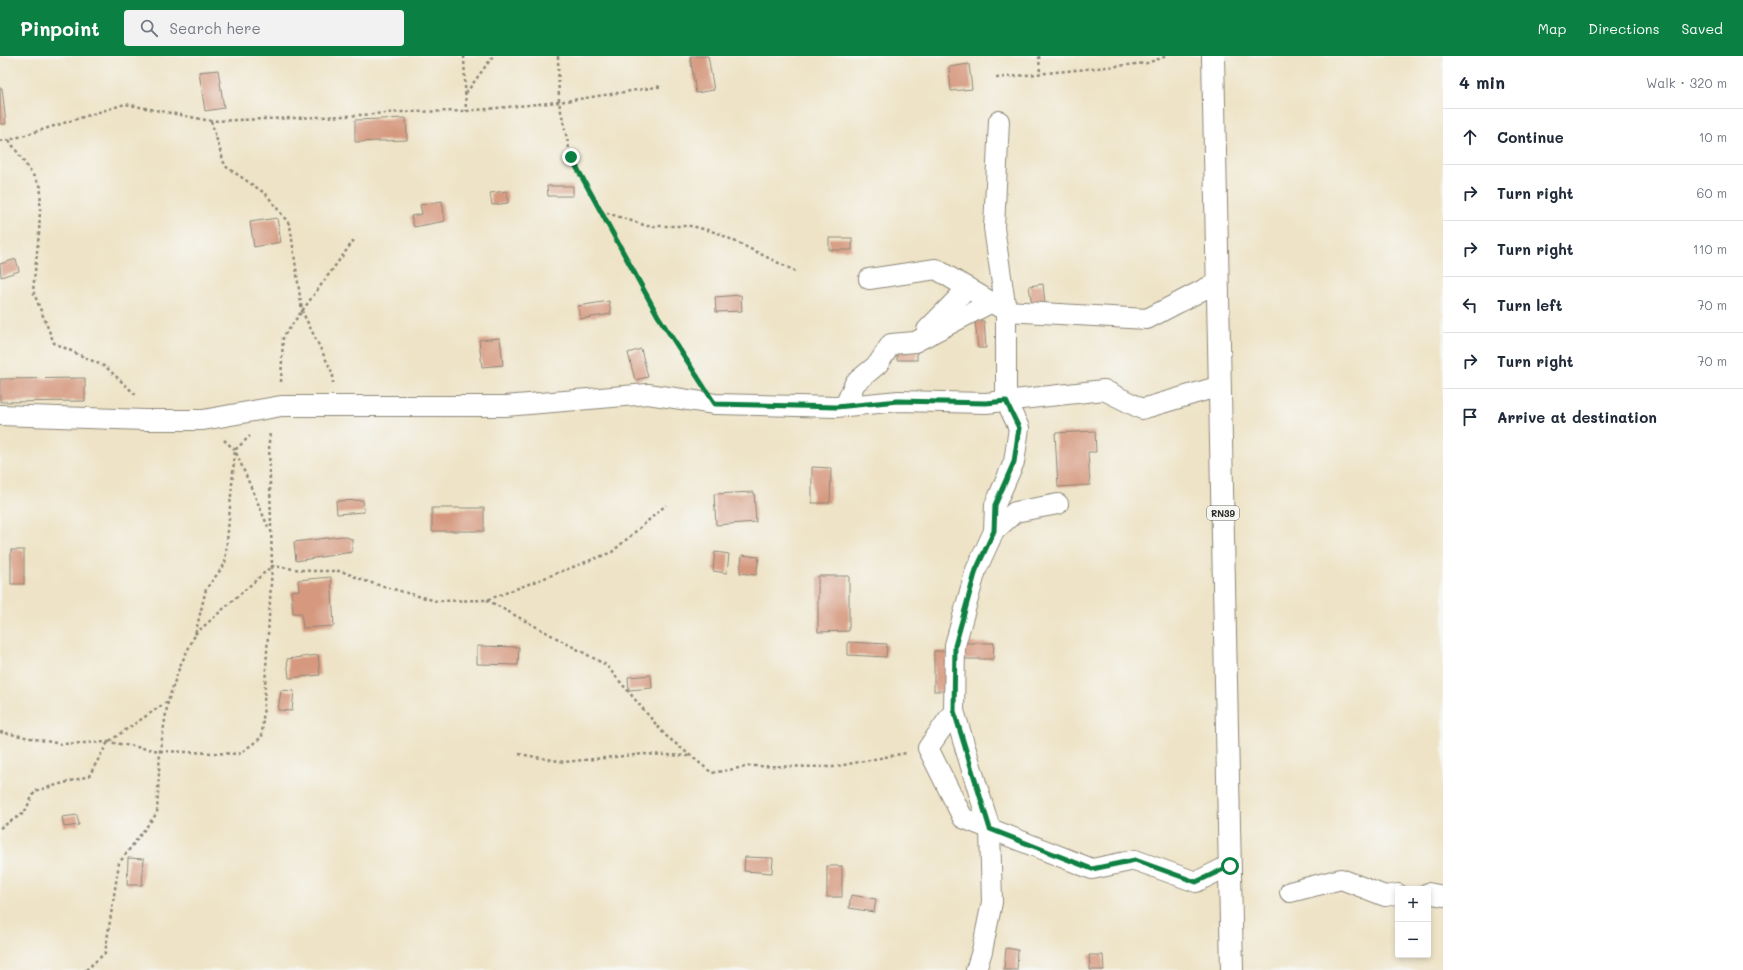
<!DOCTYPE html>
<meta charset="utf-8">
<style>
:root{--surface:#fff;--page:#f2f2f3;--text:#1f2937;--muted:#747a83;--line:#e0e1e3;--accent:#0b8043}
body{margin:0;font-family:Mali,sans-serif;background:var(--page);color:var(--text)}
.controls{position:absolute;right:12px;bottom:12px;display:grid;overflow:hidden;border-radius:4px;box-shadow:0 2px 6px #0003}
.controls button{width:36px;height:36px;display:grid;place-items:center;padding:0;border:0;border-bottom:1px solid var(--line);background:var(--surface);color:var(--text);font:20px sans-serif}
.stop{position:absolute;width:12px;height:12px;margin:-9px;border:3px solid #0b8043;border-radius:50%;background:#fff}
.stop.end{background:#0b8043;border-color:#fff;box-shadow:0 1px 4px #0008}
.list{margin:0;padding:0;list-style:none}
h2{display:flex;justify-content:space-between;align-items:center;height:52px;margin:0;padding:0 16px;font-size:17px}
h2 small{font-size:13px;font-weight:400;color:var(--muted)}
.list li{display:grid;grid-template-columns:26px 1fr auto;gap:12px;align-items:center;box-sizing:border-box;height:56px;padding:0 16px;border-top:1px solid var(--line)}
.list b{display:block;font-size:15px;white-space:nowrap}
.list em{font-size:13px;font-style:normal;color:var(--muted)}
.icon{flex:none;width:22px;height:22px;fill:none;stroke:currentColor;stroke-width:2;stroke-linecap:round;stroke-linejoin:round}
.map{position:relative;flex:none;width:1443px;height:914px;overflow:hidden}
header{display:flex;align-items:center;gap:24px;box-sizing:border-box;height:56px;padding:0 20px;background:var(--accent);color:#fff}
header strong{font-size:19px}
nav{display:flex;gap:22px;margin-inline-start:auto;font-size:14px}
.search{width:280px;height:36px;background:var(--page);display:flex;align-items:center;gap:10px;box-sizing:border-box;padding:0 14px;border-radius:4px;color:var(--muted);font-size:15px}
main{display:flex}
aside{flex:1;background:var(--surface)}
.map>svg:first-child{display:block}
.building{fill:#d6997f}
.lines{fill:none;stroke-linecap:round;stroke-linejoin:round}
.street-casing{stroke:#8c8778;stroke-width:22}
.highway-casing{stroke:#8c8778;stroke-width:24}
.path{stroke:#8c8778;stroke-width:2.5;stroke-dasharray:3 3;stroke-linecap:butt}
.street{stroke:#fff;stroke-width:20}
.highway{stroke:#fff;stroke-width:22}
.route{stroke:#0b8043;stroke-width:5}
.labels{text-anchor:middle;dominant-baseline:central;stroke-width:3.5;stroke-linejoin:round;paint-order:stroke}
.shield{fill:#f6f6f2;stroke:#686867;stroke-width:1}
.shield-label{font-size:9px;font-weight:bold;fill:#2b2b2b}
</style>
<header>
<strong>Pinpoint</strong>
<div class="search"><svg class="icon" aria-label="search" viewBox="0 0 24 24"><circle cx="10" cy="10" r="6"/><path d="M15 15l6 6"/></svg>Search here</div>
<nav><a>Map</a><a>Directions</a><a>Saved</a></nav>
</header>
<main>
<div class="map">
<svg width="1443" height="914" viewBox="0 0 1443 914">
<rect width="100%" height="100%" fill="#f6f6f2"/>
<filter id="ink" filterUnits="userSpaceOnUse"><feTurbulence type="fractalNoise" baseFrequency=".025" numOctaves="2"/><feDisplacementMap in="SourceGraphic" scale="8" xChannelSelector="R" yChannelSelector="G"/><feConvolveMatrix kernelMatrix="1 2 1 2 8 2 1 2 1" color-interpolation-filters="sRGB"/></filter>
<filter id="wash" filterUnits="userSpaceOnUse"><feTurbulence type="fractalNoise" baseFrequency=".012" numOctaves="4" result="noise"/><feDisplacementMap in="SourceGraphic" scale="16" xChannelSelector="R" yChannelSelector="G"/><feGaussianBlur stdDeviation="0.9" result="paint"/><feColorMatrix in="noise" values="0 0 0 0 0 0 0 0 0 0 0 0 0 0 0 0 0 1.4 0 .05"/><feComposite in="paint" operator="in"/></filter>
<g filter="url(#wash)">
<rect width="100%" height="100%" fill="#eee3c6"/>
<g id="blocks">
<g class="building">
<path d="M690,0H708L714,34L696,37Z"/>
<path d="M969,8L972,33L951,35L949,11Z"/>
<path d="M218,14L224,52L205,55L199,16Z"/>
<path d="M0,32H2L6,68H0Z"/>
<path d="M406,62L407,84L355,86V64Z"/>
<path d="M547,130H573V140H548Z"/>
<path d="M507,135L508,147L492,149L490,137Z"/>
<path d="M442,145L445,165L414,171L411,160L422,158L420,149Z"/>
<path d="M277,162L281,186L254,191L250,166Z"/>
<rect x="829" y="182" width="23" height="12"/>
<path d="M16,203L19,215L1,221L0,208Z"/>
<path d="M1043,228L1045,248L1032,249L1029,230Z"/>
<path d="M741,239L742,255L716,256L715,241Z"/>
<path d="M609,245L611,258L580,263L578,250Z"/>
<path d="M975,265H984L986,292H978Z"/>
<path d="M500,282L503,309L482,311L479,284Z"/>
<path d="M641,293L648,321L635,324L628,297Z"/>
<rect x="897" y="293" width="20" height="11"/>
<path d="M85,322V345L0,346V323Z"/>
<path d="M1095,375L1096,396H1088L1090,429L1058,431L1055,377Z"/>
<path d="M812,411L831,412L830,447H812Z"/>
<path d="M754,436L756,466L716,469L714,438Z"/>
<path d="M363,444L364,456L337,458L336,445Z"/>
<rect x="432" y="452" width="52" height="23"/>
<path d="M343,480L352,483V496L296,505L294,486Z"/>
<rect x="11" y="494" width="13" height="34"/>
<path d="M715,496L729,498L727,517L713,515Z"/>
<path d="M742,499L759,501L756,519L740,517Z"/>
<path d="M818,520H849V575L818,576Z"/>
<path d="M331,521L334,570L303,572L301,557H293L291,535L299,534L298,524Z"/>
<path d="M848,586L887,588L886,601L848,599Z"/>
<path d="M965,587H994L993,603H965Z"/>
<path d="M477,590L519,591L518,609L477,608Z"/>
<rect x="934" y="595" width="13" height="40"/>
<path d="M318,599L320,619L289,622L287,603Z"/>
<path d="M651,619L652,632L629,634L628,621Z"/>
<path d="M281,634L294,635L292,655L278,654Z"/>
<path d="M77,759L79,769L64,771L62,761Z"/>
<path d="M745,801L773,802L772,817L744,815Z"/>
<path d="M128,802L144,803L142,829H127Z"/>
<rect x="827" y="810" width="15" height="31"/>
<path d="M851,839L876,843L874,856L849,852Z"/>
<path d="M1006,892L1018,894L1017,914H1004Z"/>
<path d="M1089,899H1103L1104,914H1090Z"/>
</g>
</g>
</g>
<g filter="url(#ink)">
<use href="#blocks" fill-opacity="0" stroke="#8c8778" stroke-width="1"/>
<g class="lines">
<defs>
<g id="street">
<path d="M869,223L936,213L1006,255L1147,263L1218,226"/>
<path d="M927,274L968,232"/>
<path d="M845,350L855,327L878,308L891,288L915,286L992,246"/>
<path d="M0,359L145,364H203L281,350H505L648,338L715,348L836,351L899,345L986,347L1104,334L1142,353L1220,330"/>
<path d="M994,475L1015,456L1058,448"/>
<path d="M954,655L928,692L963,762L1092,813L1135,804L1196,826L1230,809"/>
<path d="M1290,836L1341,823L1385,840L1398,838"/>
<path d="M1428,837L1443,840"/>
<path d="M976,914L982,895L992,846L990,773L954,655L955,589L976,514L994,475L995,449L1014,406L1019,372L1006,345V255L994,172L999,65"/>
</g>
<path id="highway" d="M1213,0L1232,914"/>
</defs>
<use href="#street" class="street-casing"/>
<use href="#highway" class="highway-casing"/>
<g class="path">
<path d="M464,0L466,55"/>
<path d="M558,0L559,46L571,101L658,260L699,322"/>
<path d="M1039,0L1040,18"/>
<path d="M996,22L1147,7L1167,0"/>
<path d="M466,37L493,0"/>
<path d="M211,65L225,110L266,138L290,169L302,255L333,318V327"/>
<path d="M9,84L41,131L39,177L33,235L54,287L106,311L137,340"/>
<path d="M0,85L9,84L125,48L211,65L347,60L400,56L466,55L559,46L663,30"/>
<path d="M601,155L647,170H692L718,177L795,215"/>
<path d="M281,326L283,281L354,184"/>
<path d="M224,384L235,394L269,473"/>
<path d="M487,544L606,609L665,679L712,717L750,710L833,711L906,697"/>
<path d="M195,578L272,510L310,515H341L368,526L436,545L487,544L612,496L666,449"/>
<path d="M0,676L61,688L108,686L160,695L239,698L262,681L272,510L269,386L270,376"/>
<path d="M519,698L564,706L644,698L689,700"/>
<path d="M0,772L24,757L35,735L89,720L108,686L168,645L180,610L195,579L206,533L225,508L235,394L250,380"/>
<path d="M86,914L105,897L119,807L157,757L160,695L168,645"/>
</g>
<use href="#street" class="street"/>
<use href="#highway" class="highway"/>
</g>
</g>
<g class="lines" filter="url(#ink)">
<path class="route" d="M571,101L658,260L715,348L836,351L898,345L986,347L1006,345L1019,372L1014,406L995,449L994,475L976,514L955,590L954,655L990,773L1092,813L1135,804L1196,826L1230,810"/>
</g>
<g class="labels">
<rect class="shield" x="1207" y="450" width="32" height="14" rx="3"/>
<g class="shield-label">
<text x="1223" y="457">RN39</text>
</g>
</g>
</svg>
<div class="controls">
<button>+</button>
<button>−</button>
</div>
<div class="stop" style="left:1230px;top:810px"></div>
<div class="stop end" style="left:571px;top:101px"></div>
</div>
<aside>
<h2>4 min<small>Walk · 320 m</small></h2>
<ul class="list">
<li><svg class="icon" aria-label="ahead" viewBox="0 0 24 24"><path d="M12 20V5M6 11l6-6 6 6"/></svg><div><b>Continue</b></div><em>10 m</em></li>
<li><svg class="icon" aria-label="right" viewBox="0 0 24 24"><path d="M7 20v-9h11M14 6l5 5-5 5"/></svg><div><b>Turn right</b></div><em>60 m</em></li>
<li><svg class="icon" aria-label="right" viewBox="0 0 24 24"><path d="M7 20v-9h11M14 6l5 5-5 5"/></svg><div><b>Turn right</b></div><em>110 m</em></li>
<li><svg class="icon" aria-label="left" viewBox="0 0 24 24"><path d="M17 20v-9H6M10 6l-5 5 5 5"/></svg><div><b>Turn left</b></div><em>70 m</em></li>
<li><svg class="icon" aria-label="right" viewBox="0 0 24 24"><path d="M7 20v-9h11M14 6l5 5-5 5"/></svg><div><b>Turn right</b></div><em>70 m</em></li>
<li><svg class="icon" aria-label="arrive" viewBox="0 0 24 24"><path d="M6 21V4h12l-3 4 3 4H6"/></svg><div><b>Arrive at destination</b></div></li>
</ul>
</aside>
</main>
